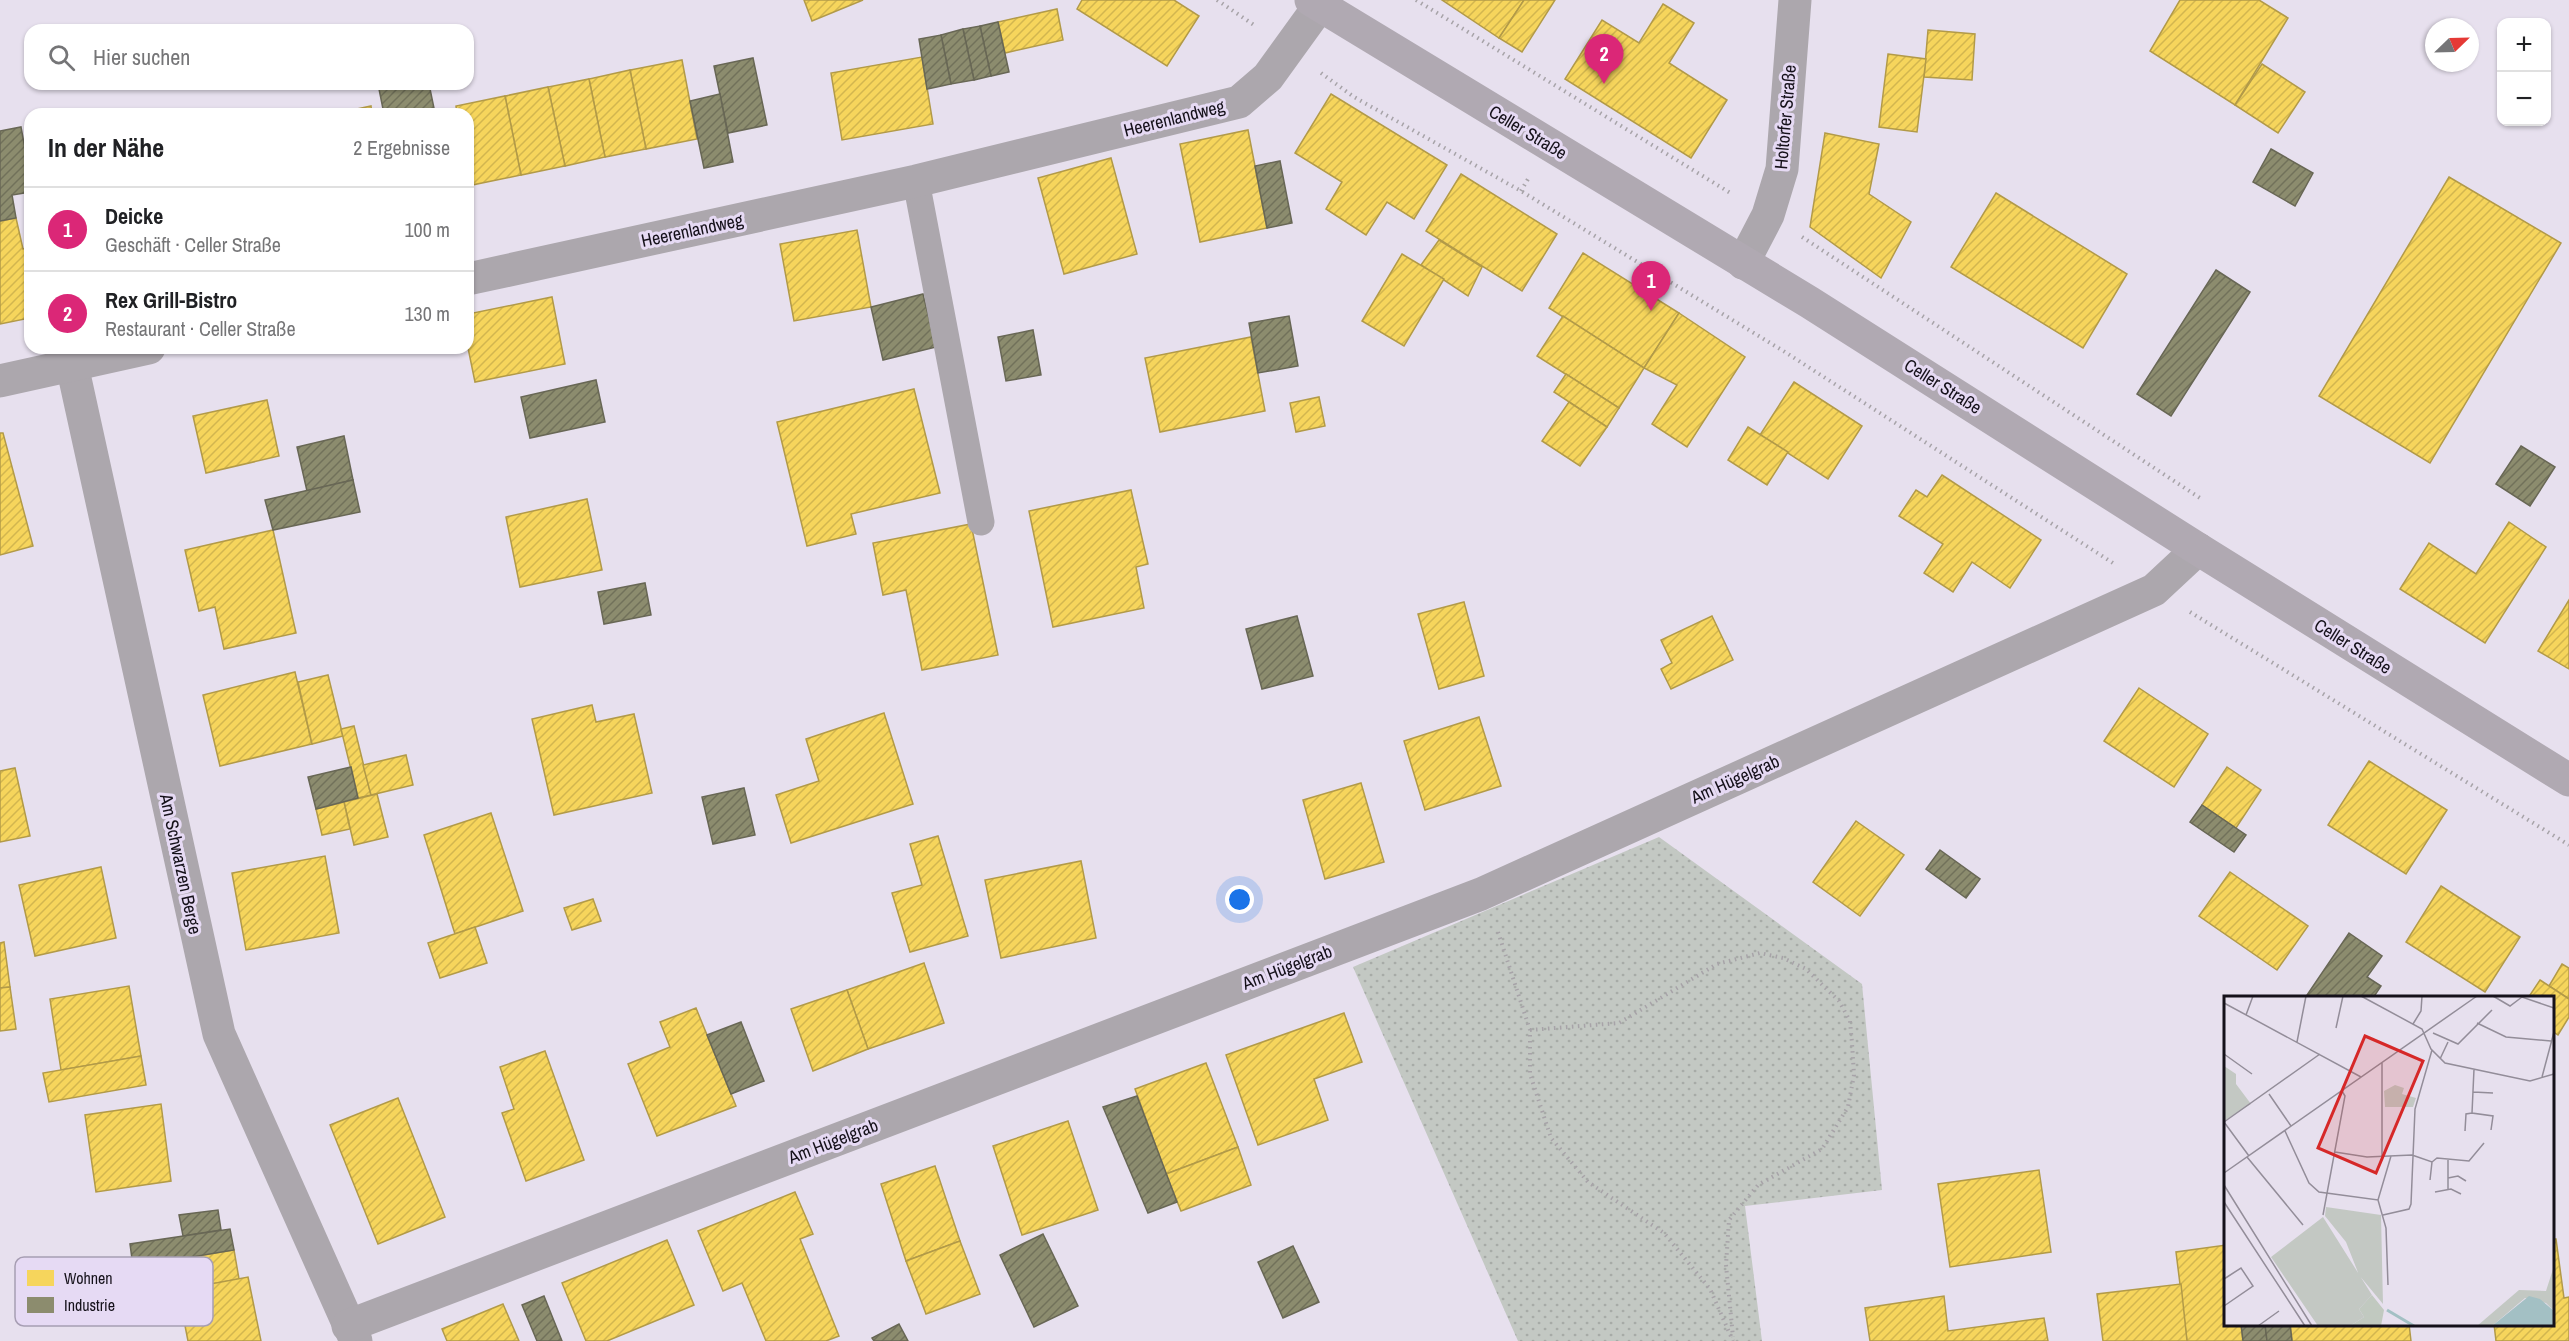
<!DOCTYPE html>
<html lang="de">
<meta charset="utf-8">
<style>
:root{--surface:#fff;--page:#f2f2f2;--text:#202124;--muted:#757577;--line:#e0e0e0;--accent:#db2777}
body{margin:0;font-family:"Archivo Narrow",sans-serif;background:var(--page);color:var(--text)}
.controls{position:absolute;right:18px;top:18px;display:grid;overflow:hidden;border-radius:12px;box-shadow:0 2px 4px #0004}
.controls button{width:54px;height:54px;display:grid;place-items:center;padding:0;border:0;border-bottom:2px solid var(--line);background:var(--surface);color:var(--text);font:30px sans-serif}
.compass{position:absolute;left:2425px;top:18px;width:54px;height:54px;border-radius:50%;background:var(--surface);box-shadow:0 2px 4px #0004;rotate:67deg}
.you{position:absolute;left:1240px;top:900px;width:21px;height:21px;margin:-15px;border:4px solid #fff;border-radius:50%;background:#1a73e8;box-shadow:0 0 0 9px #1a73e833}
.badge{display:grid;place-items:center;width:39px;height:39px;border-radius:50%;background:var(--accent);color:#fff;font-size:20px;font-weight:700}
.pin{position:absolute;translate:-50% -50px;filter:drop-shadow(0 2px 3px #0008)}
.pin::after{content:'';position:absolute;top:32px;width:21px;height:18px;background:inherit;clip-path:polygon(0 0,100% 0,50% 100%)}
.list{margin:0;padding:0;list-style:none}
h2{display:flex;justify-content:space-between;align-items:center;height:78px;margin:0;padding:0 24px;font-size:26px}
h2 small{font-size:20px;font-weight:400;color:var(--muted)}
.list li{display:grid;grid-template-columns:39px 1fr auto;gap:18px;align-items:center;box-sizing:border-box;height:84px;padding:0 24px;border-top:2px solid var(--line)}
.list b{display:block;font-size:22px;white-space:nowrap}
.list p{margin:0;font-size:20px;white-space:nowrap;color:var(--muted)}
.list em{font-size:20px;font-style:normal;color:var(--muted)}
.icon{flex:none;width:33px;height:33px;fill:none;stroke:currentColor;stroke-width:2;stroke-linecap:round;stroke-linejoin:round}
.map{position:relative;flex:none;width:2569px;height:1341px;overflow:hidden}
.search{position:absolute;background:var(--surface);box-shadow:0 2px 4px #0004;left:24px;top:24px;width:450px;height:66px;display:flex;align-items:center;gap:15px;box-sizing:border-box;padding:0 21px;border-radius:18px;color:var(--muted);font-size:22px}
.panel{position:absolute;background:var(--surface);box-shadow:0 2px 4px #0004;left:24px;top:108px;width:450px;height:246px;border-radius:18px}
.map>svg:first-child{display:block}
.grass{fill:url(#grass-dots)}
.homes{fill:url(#homes-hatch);stroke:#b29a48;stroke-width:1.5}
.industry{fill:url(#industry-hatch);stroke:#686755;stroke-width:1.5}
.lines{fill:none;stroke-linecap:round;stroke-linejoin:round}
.path{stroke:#a7a3a8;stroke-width:4;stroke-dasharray:1.5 4.5;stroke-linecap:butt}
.lane{stroke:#aca7ad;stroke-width:27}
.street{stroke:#aca7ad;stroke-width:33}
.primary{stroke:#b0a9b2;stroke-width:33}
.labels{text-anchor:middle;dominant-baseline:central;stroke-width:6;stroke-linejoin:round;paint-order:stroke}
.street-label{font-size:18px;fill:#15111a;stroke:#e6daf4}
.inset-river{fill:none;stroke:#a3c0c4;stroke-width:3}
.inset-road{fill:none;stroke:#938d99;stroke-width:1.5}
.view{fill:#d62828;fill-opacity:0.15;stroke:#d62828;stroke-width:3}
.inset-edge{fill:none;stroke:#15111a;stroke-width:3}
.key{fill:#e6daf4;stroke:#a79eb3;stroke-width:1.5}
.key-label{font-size:16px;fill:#15111a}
</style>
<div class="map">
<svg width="2569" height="1341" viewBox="0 0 2569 1341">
<defs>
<pattern id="grass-dots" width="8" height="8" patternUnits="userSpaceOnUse" patternTransform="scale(1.5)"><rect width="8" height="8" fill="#c3c8c3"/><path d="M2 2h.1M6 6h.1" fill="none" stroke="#a7aba7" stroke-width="1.8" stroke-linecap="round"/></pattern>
<pattern id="homes-hatch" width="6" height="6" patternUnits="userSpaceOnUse" patternTransform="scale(1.5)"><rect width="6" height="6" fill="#f6d55c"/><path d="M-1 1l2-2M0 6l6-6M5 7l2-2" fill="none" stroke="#d2b64f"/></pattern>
<pattern id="industry-hatch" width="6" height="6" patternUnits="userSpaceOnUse" patternTransform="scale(1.5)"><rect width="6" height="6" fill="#8c8c6e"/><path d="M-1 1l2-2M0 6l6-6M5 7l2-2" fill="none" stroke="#71715a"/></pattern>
</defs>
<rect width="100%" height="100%" fill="#e7e0ee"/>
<path class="grass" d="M1659,837L1862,984L1882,1190L1745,1206L1762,1341H1518L1353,967Z"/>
<g class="homes">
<path d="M804,0H863L812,21Z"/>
<path d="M1082,0H1174L1199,16L1167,66L1077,9Z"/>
<path d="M1442,0H1524L1499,38Z"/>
<path d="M1524,0H1555L1522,52L1499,38Z"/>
<path d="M2180,0H2259L2288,18L2235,105L2150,51Z"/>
<path d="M1663,4L1694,23L1669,63L1727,100L1691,158L1565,79L1602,20L1639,43Z"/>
<path d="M1057,9L1063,40L1005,53L998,22Z"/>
<path d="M1928,30L1975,34L1972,80L1924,77Z"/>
<path d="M1888,54L1926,59L1917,132L1879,127Z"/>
<path d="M922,57L933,124L842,140L831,73Z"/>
<path d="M682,60L697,139L646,149L630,70Z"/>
<path d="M2262,64L2305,92L2278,133L2235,105Z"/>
<path d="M630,70L646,149L605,157L589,79Z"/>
<path d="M589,79L605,157L565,166L548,87Z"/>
<path d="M548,87L565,166L521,175L505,96Z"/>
<path d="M1331,94L1447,165L1414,219L1387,202L1366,235L1326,209L1342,182L1295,153Z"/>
<path d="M505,96L521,175L472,185L468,167V114H457L456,106Z"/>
<path d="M371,106L372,114H334Z"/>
<path d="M1248,130L1267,228L1200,242L1180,144Z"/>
<path d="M1825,133L1879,144L1869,194L1911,222L1881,278L1810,227Z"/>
<path d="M1111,158L1137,254L1064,274L1038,178Z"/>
<path d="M1461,174L1557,234L1522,291L1426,231Z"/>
<path d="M2449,177L2561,243L2430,463L2319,396Z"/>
<path d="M1996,193L2127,274L2083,348L1951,267Z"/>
<path d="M16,218L23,249L30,248V318L0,324V221Z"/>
<path d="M857,230L871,307L794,321L780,244Z"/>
<path d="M1439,240L1482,267L1468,296L1421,265Z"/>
<path d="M1583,253L1679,313L1644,368L1549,308Z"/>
<path d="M1402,254L1444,279L1404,346L1362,321Z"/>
<path d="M552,297L565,364L475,382L468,348V314Z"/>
<path d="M1679,313L1745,357L1687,447L1652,424L1677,385L1644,368Z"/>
<path d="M1563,316L1644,368L1619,408L1537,356Z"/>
<path d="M1251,337L1265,411L1160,432L1145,358Z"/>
<path d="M1566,374L1619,408L1607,427L1554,392Z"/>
<path d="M1794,382L1862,426L1828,479L1760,435Z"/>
<path d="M914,389L940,493L851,514L856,534L807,546L777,422Z"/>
<path d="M1319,397L1325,426L1296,432L1290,403Z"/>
<path d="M267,400L279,456L206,473L193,416Z"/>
<path d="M1569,402L1607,427L1580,466L1542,441Z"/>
<path d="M1748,427L1788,452L1767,485L1728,460Z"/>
<path d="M0,433H3L33,546L0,555Z"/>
<path d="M1942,475L2041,540L2010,588L1972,562L1953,592L1924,573L1943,544L1899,516L1916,490L1927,497Z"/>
<path d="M1131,490L1148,564L1136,567L1144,608L1053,627L1029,511Z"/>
<path d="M587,499L602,570L520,587L506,517Z"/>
<path d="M2509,522L2546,547L2485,643L2400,589L2429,543L2476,574Z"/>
<path d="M971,524L998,655L922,670L906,590L883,595L873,543Z"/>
<path d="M273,530L296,633L224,649L215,607L199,611L185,550Z"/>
<path d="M2569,600V669L2538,651Z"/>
<path d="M1464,602L1484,676L1439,689L1418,614Z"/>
<path d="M1712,616L1733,660L1671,689L1661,669L1672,663L1661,640Z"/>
<path d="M295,672L312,744L220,766L203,695Z"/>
<path d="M328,675L343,736L312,744L298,682Z"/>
<path d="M2139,688L2208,734L2174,787L2104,741Z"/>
<path d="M592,705L596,722L634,714L652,793L554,815L532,719Z"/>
<path d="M884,713L913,804L791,843L776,795L819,781L806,739Z"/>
<path d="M1479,717L1501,786L1425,810L1404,741Z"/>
<path d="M354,726L371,795L358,798L341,729Z"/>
<path d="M406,755L413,785L371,795L363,765Z"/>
<path d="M2369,761L2447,810L2406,874L2328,825Z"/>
<path d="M2227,767L2261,790L2236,828L2202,805Z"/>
<path d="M15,768L30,836L0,842V771Z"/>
<path d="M1361,783L1384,862L1325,879L1303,800Z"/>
<path d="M377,794L388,837L354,845L344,802Z"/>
<path d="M344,802L350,829L322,835L316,809Z"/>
<path d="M491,813L523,911L455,934L424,835Z"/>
<path d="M1856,821L1904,855L1860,916L1813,882Z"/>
<path d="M938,836L968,936L910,952L892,893L922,885L910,844Z"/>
<path d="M325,856L339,933L246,950L232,873Z"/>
<path d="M1081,861L1096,938L1001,958L985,880Z"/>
<path d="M101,867L116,938L35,956L19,885Z"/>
<path d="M2230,872L2308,926L2277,970L2199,916Z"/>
<path d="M2441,886L2520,937L2485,992L2406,942Z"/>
<path d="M593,899L601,921L572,930L564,908Z"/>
<path d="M475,927L487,963L440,978L428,943Z"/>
<path d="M4,942L10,987L0,988V943Z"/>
<path d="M924,963L944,1023L868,1049L847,990Z"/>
<path d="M2562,964L2569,968V999L2549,986Z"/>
<path d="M2540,980L2569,999V1017L2558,1035L2552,1031V998H2528Z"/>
<path d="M129,986L141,1056L61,1070L50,999Z"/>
<path d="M10,987L16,1029L0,1031V988Z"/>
<path d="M847,990L868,1049L813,1071L791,1009Z"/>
<path d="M696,1008L736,1106L657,1136L628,1064L670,1047L660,1022Z"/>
<path d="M1344,1013L1362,1062L1314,1079L1328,1120L1258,1145L1226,1055Z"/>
<path d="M545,1051L584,1160L526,1181L502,1113L514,1109L500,1067Z"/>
<path d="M141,1056L146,1085L49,1102L43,1073Z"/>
<path d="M1206,1063L1238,1147L1166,1174L1135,1089Z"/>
<path d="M398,1098L445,1217L378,1244L330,1125Z"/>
<path d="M161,1104L171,1181L96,1192L85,1115Z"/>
<path d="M1068,1121L1098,1210L1022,1235L993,1146Z"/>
<path d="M1238,1147L1251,1185L1181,1211L1166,1174Z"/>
<path d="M935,1166L960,1241L906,1261L881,1184Z"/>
<path d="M2039,1170L2051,1252L1950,1267L1938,1184Z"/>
<path d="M795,1192L813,1234L800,1239L839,1336L826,1341H766L742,1283L723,1291L698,1231Z"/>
<path d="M2552,1239H2556L2564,1298L2569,1297V1341H2496L2494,1324H2552Z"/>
<path d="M667,1240L694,1305L607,1341H586L562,1283Z"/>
<path d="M960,1241L980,1294L926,1314L906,1261Z"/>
<path d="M2226,1245V1324H2241L2243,1341H2187L2176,1252Z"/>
<path d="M234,1250L239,1279L178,1290L173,1260Z"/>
<path d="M248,1277L261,1341H188L178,1290Z"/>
<path d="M2181,1284L2187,1341H2103L2097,1294Z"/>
<path d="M1944,1296L1948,1331L2044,1318L2048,1341H1870L1865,1308Z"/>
<path d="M503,1304L519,1341H447L442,1329Z"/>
<path d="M2290,1324H2409L2411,1341H2292Z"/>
</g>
<g class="industry">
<path d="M998,22L1009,72L991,76L980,26Z"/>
<path d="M980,26L991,76L974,80L963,29Z"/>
<path d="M963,29L974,80L951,84L941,35Z"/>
<path d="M941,35L951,84L927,89L919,39Z"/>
<path d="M753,58L767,125L728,133L714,66Z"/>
<path d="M378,84H429L435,113L384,114Z"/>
<path d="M720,94L733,162L704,168L690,101Z"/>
<path d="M21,127L30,176V192L12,195L16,218L0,221V131Z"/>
<path d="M2271,149L2313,173L2295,206L2253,182Z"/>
<path d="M1280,161L1292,223L1267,228L1255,166Z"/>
<path d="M2216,270L2250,292L2171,416L2137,394Z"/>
<path d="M923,294L936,347L883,360L871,307Z"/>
<path d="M1289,316L1298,366L1258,373L1249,323Z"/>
<path d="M1033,330L1041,375L1006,381L998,337Z"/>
<path d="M596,380L605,422L530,438L521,397Z"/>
<path d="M344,436L353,480L307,491L297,447Z"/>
<path d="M2521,446L2555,467L2530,506L2496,484Z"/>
<path d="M353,480L360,512L273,530L265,500Z"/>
<path d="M645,583L651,615L604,624L598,592Z"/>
<path d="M1297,616L1313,676L1262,689L1246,629Z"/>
<path d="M351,767L358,798L316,809L308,777Z"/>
<path d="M744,788L755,835L713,844L702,797Z"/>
<path d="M2202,805L2246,835L2234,852L2190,822Z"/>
<path d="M1940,850L1980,879L1966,898L1926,869Z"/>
<path d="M2349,933L2382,956L2367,977L2381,986L2373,998H2305Z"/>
<path d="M741,1022L764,1081L731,1094L707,1035Z"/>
<path d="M1137,1096L1177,1202L1148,1213L1103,1107Z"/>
<path d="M218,1210L221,1230L183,1236L179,1215Z"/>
<path d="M230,1229L234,1250L173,1260L178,1290L137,1296L130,1244Z"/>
<path d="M1043,1234L1078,1306L1034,1327L1000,1255Z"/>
<path d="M1293,1246L1319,1302L1283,1318L1258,1262Z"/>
<path d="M544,1296L562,1341H537L522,1305Z"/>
<path d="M899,1324L908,1341H874L872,1338Z"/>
<path d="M2241,1324H2265L2267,1341H2243Z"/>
<path d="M2265,1324H2290L2292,1341H2267Z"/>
</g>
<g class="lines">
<g class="path">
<path d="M1217,0L1254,25"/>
<path d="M1416,0L1732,194"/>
<path d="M1321,73L1354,97L1521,191L1785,352L2113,563"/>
<path d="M1521,191L1528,179"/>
<path d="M1802,237L2200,498"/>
<path d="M2190,612L2569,845"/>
<path d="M1498,932L1530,1030V1074L1551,1138L1588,1182L1664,1233L1710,1289L1733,1341"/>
<path d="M1530,1030L1619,1023L1717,964L1760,953L1783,958L1806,969L1839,1001L1850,1021L1852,1043L1854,1075L1848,1107L1822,1149L1758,1185L1729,1220L1726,1265L1733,1337"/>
</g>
<path class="lane" d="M916,181L981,522"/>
<g class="street">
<path d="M1743,263L1768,215L1782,169L1795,0"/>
<path d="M468,279L916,181L1239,102L1268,77L1320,5"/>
<path d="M72,365L219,1034L356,1341"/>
<path d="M0,381L149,348"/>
<path d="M348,1326L1481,894L2154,590L2198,549"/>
</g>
<path class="primary" d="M1311,0L1809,302L2198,549L2569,780"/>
</g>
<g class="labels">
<g class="street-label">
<text transform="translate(1785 117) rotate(-85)">Holtorfer Straße</text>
<text transform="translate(1174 118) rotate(-14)">Heerenlandweg</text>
<text transform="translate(1528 132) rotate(31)">Celler Straße</text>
<text transform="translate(692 230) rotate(-12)">Heerenlandweg</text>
<text transform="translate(1943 386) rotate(32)">Celler Straße</text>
<text transform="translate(2353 646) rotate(32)">Celler Straße</text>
<text transform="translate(1735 779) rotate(-24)">Am Hügelgrab</text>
<text transform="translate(181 864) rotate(78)">Am Schwarzen Berge</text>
<text transform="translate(1287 967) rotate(-21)">Am Hügelgrab</text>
<text transform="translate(833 1141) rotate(-21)">Am Hügelgrab</text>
</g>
</g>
<g transform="translate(2224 996)">
<rect width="330" height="330" fill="#e7e0ee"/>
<path d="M171,89L180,92L178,98L192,102L189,111H161L160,95ZM330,270V315L322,307L301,302L268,330H253L295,294L322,295Z" fill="#c3c8c3"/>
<path d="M148,299L160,314L157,330H126L140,321L135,313Z" fill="#c1c9c0"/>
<path d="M0,70L12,78V88L27,108L0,125Z" fill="#c3c8c3"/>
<path d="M102,211L157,219L159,308L135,279L122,246L101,220ZM99,221L148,299L135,313L140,321L126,330H94L47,261Z" fill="#c3c8c3"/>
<path d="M305,300L316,303L330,315V330H268Z" fill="#a3c0c4"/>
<path class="inset-river" d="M163,314L190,330"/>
<path class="inset-road" d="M137,0L198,33L207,53L221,67L306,85L330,78M269,0L286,10L298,1L330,12M0,7L137,81M22,19L29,0M253,27L282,41L327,45M189,28L197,15L198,0M112,32L119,0M209,37L234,48L268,14M73,46L82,0M0,58L28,78M216,63L224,46M250,73L248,117L269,120L267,134M318,81L330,36M249,96L269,97M45,98L67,130M0,126L96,58M0,126L25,160M61,135L85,187L95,196L154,204L167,160M241,135L242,118L248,117M111,156L143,161L188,159M188,159L208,166L213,162L245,165L260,147M23,161L79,229M158,161V67M224,164V193M0,177L253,0M224,182L234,180L242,185M206,184L208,166M0,189L88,330M211,196L227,193L237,198M154,204L162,232L164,289M0,206L81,330M99,219L121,100L118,95M159,219L185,213L187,208L191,113L208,54M0,283L17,272L29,290L0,310M34,330L55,315"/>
<path class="view" d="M141,40L199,65L152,177L94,152Z"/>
<rect width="330" height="330" class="inset-edge"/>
</g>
<rect x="15" y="1257" width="198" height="69" rx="9" class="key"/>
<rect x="27" y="1270" width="27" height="16" fill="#f6d55c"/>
<rect x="27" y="1297" width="27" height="16" fill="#8c8c6e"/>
<g class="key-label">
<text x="64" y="1284">Wohnen</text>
<text x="64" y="1311">Industrie</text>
</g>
</svg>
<div class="controls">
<button>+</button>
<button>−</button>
</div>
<svg class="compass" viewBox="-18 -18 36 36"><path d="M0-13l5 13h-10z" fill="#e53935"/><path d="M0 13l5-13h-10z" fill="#757577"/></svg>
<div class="you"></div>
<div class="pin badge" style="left:1651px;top:311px">1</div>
<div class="pin badge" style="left:1604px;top:84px">2</div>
<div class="search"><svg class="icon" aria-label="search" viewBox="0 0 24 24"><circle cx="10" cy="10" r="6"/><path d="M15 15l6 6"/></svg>Hier suchen</div>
<section class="panel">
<h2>In der Nähe<small>2 Ergebnisse</small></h2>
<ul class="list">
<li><span class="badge">1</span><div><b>Deicke</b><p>Geschäft · Celler Straße</p></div><em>100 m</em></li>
<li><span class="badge">2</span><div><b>Rex Grill-Bistro</b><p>Restaurant · Celler Straße</p></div><em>130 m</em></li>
</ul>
</section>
</div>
